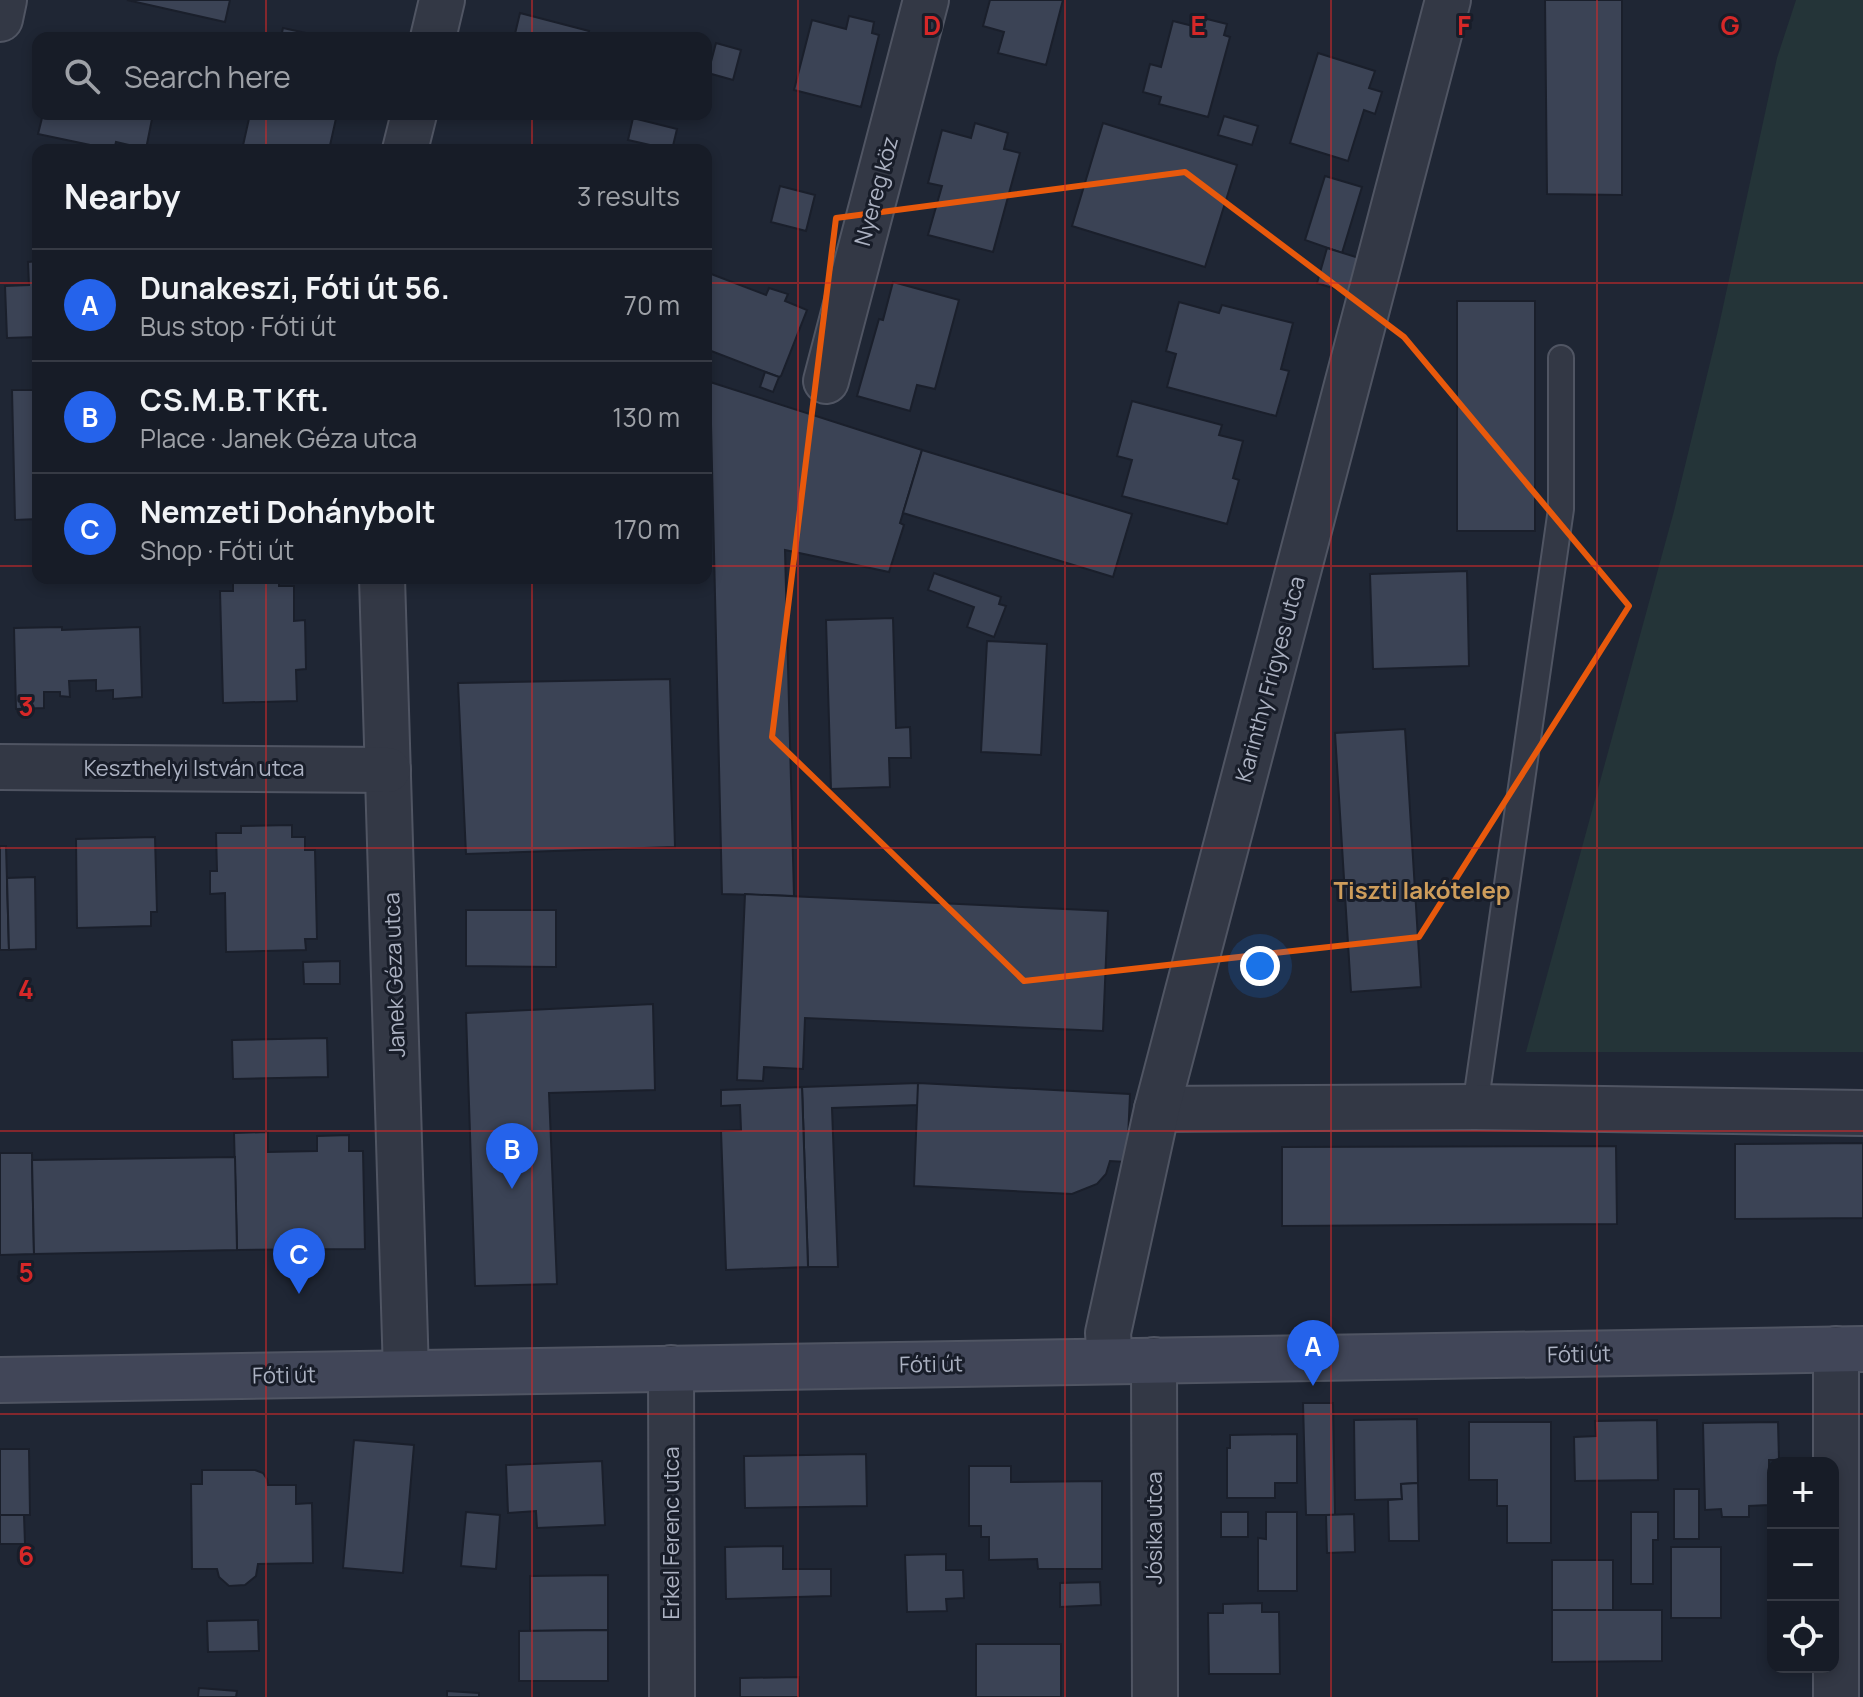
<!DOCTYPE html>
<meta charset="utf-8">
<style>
:root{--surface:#171c27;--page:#242933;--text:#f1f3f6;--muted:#9ea1a7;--line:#363a44;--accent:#2563eb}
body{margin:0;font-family:Manrope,sans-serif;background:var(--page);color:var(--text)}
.controls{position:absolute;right:24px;bottom:24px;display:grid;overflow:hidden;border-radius:16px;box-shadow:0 4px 12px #0003}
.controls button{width:72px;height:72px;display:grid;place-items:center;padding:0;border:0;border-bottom:2px solid var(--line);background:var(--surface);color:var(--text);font:40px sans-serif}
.you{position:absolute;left:1260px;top:966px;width:28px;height:28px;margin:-20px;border:6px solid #fff;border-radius:50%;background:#1a73e8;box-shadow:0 0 0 12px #1a73e833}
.badge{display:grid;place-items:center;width:52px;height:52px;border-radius:50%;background:var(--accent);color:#fff;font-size:26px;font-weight:700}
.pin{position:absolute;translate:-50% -66px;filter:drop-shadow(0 2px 4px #0008)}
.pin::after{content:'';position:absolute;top:42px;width:28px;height:24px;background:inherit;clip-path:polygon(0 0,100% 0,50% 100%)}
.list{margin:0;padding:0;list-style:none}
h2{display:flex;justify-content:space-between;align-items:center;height:104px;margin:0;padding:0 32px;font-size:34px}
h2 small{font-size:26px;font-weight:400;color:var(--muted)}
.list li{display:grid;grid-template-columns:52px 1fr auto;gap:24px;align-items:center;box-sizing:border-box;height:112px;padding:0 32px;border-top:2px solid var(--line)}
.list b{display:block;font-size:30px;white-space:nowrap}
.list p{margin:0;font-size:26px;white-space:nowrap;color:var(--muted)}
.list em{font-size:26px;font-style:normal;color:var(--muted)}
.icon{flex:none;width:44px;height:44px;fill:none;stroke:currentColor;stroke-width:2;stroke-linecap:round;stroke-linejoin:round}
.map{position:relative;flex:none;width:1863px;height:1697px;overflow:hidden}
.search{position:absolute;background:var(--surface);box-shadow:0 4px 12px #0003;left:32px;top:32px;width:680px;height:88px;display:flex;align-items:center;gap:20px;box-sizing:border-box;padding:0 28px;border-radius:16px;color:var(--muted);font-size:30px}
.panel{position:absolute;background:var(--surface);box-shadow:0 4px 12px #0003;left:32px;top:144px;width:680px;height:440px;border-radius:16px}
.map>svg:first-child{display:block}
.green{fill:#243438}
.building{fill:#3b4355;stroke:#1a1f2b;stroke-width:2}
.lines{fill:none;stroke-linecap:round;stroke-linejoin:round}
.lane-casing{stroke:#505563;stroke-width:28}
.street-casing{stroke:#505563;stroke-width:48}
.secondary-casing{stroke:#505563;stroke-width:48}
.lane{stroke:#333845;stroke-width:24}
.street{stroke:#333845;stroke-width:44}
.secondary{stroke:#414658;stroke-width:44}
.marked{fill:none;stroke:#e8590c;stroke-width:6;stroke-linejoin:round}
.grid{fill:none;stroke:#d62828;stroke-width:2;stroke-opacity:0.55}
.labels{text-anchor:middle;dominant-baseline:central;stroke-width:6;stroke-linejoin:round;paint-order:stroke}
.street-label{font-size:22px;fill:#acb2c2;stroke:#181d29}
.neighbourhood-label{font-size:24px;font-weight:bold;fill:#ce9d5b;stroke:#181d29}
.grid-label{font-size:26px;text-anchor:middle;font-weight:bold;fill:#d62828;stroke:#181d29;stroke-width:6;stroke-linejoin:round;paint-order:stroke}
</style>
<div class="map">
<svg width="1863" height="1697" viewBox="0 0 1863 1697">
<rect width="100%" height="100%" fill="#1f2634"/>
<path class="green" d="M1796,0H1863V1052H1526L1674,511L1718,330L1777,58Z"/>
<g class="building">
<path d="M127,0H230L225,22Z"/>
<path d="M990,0H1063L1046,65L998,53L1004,32L983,26Z"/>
<path d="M1545,0H1622V195L1547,194Z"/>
<path d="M520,13L589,31L587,38H514Z"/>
<path d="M849,16L874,22L872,33L879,35L861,107L794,90L812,20L846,29Z"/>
<path d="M1203,18L1227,24L1224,35L1230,37L1208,117L1159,104L1161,97L1143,92L1150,64L1161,67L1173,21L1201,28Z"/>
<path d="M283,28L329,38H267L268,34L281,37Z"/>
<path d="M716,43L741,50L733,80L708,73Z"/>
<path d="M1318,53L1375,71L1369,88L1382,92L1375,114L1364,110L1348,161L1290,143Z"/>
<path d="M43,114H153L146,149L116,142L114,150L38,134Z"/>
<path d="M250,114H337L329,150H242Z"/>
<path d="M1224,116L1258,126L1252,145L1218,135Z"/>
<path d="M633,118L677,129L672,150L628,140Z"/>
<path d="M975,123L1008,133L1004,149L1020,153L993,252L928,235L942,186L928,183L942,130L971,138Z"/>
<path d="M1103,123L1237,165L1205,267L1072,226Z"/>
<path d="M1325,176L1362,187L1342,253L1305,240Z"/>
<path d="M780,186L815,195L806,231L771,222Z"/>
<path d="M1327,248L1359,258L1348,293L1317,283Z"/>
<path d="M38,261V337L7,338L5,286L29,285L28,262Z"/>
<path d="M706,272L766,295L769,288L788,294L785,301L807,310L781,376L779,377L706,349Z"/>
<path d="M893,282L959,300L935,389L917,385L910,411L857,396L879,319L883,320Z"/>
<rect x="1457" y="301" width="78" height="230"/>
<path d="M1179,302L1219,313L1222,305L1293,323L1281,369L1289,371L1276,416L1167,387L1176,354L1166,351Z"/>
<path d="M765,372L779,377L773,392L760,387Z"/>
<path d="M710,382L922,450L900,523L904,525L889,572L785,550L794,896L722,894Z"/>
<path d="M12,390H38V519L15,520Z"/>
<path d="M1132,401L1222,425L1219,435L1243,441L1233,478L1239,480L1227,524L1122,496L1132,460L1117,456Z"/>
<path d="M922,450L1132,514L1113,577L903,513Z"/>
<path d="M1467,571L1469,666L1373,669L1370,574Z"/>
<path d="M934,573L1001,597L999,604L1006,606L994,637L967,627L974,607L928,590Z"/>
<path d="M279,581V586H294V621L305,620L306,669L296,670L297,701L223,703L220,591H233V583Z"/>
<path d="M893,618L896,728L910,727L911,758H889L890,787L831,789L826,620Z"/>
<path d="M62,627V630L140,627L142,697L113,699V690L96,691V680L69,681L70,697L60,696V692H44V708L16,709L14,628Z"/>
<path d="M987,641L1047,644L1041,755L981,752Z"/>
<path d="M670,679L675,847L466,854L458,683Z"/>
<path d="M1405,729L1421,987L1351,992L1335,733Z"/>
<path d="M292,825V837H305V850H315L317,939H305L306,950L226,952L225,893L210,894V871H217L216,833H241V826Z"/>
<path d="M155,837L157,912H151V926L77,928L76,839Z"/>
<path d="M0,846H6L9,950H0Z"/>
<path d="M35,877L36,949L9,950L7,878Z"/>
<path d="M745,894L1108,911L1103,1031L805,1018L803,1069L764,1067L763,1081L737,1080Z"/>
<path d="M466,910H556V967L466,966Z"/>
<path d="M340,961V984H304L303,962Z"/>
<path d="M653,1004L655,1090L549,1093L557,1284L475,1286L466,1013Z"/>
<path d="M327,1038L328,1077L233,1079L232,1040Z"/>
<path d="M918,1083L919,1105L832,1108L838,1267H808L802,1087Z"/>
<path d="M918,1083L1130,1094L1127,1162L1110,1161L1106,1174L1097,1184L1072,1194L914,1186Z"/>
<path d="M802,1087L808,1267L726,1270L721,1131L741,1130L740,1105L721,1106V1090Z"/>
<path d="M268,1132V1152L317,1151V1136L349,1135V1151H363L365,1249L237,1250L234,1133Z"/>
<path d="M1863,1143V1218L1735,1219V1144Z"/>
<path d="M1616,1146L1617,1224L1282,1226V1147Z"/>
<path d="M0,1153H32L34,1254L0,1255Z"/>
<path d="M235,1157L237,1250L34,1254L32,1160Z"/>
<path d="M1303,1403H1333L1335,1515H1306Z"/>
<path d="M1417,1419L1418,1483L1401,1484L1402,1499L1355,1500L1354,1420Z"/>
<path d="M1657,1420L1658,1480L1575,1481L1574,1437L1596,1436L1595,1421Z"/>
<path d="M1469,1422H1551V1543H1507V1506H1497V1480H1469Z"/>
<path d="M1778,1422L1779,1460H1769V1505L1749,1506V1517H1722L1721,1509L1705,1510L1703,1423Z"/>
<path d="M1297,1434V1483H1275V1498H1227V1448H1230V1435Z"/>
<path d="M354,1440L414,1445L403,1573L343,1568Z"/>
<path d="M0,1449H29L30,1515H0Z"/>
<path d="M866,1454L867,1506L745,1508L744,1456Z"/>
<path d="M602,1461L605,1525L537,1528L536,1511L508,1513L506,1465Z"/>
<path d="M969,1466H1011V1482L1102,1481V1569H1038L1037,1559L989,1560V1537H981V1526H969Z"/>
<path d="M202,1470H255L263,1473L267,1479L268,1485H296V1504L312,1503L313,1563L258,1564L256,1576L245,1585L229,1586L219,1577L217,1569H192L191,1484H202Z"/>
<path d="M1418,1483L1419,1541H1389L1388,1500L1402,1499L1401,1484Z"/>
<rect x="1674" y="1489" width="25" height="50"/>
<path d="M466,1512L500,1515L496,1569L461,1566Z"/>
<rect x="1221" y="1512" width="27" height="25"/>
<path d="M1266,1512H1297V1591H1258V1538L1266,1539Z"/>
<path d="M1631,1512H1658V1540H1653V1584H1631Z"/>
<path d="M1354,1514L1355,1552L1327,1553L1326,1515Z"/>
<path d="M0,1515H24L25,1544H0Z"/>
<path d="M783,1546V1569H831V1596L726,1599L725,1547Z"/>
<rect x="1671" y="1547" width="50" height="71"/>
<path d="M946,1554V1570H963L964,1598L946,1599L947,1611L907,1612L905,1555Z"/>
<rect x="1552" y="1560" width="61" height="50"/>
<path d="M608,1575V1630L530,1631V1576Z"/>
<path d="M1100,1582L1101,1605L1060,1607V1583Z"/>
<path d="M1262,1603V1612H1279L1280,1674H1209L1208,1613H1223V1604Z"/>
<path d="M1552,1610H1662V1661L1552,1662Z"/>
<path d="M258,1620L259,1651L208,1652L207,1621Z"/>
<path d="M608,1630V1681H519V1631Z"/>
<rect x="976" y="1644" width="85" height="53"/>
<path d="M799,1677V1697H740V1678Z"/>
<path d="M199,1688L237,1691L236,1697H198Z"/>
<path d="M447,1691L479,1693V1697H447Z"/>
</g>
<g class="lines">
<defs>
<path id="lane" d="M1475,1107L1561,509V358"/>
<g id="street">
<path d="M0,19L4,0"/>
<path d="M433,38L442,0"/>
<path d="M405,150L414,114"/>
<path d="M826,381L926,0"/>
<path d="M382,578L406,1373"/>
<path d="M0,767L388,770"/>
<path d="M1157,1109L1475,1107L1863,1113"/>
<path d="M1836,1349V1697"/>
<path d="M1154,1360L1155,1697"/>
<path d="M1110,1361L1108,1333L1157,1109L1448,0"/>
<path d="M671,1368L672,1697"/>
</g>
<path id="secondary" d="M0,1380L1863,1349"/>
</defs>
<use href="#lane" class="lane-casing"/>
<use href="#street" class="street-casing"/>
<use href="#secondary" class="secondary-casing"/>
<use href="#lane" class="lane"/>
<use href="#street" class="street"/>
<use href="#secondary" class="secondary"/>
</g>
<path class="marked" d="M1185,172L1404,337L1629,606L1419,937L1024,981L772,737L836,218Z"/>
<path class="grid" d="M266,0V38M532,0V38M798,0V1697M1065,0V1697M1331,0V1697M1597,0V1697M266,114V150M532,114V150M0,283H38M706,283H1863M0,566H38M706,566H1863M266,578V1697M532,578V1697M0,848H1863M0,1131H1863M0,1414H1863"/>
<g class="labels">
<g class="street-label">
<text transform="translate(876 191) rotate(-75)">Nyereg köz</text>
<text transform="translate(1270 679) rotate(-75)">Karinthy Frigyes utca</text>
<text x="194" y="768">Keszthelyi István utca</text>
<text transform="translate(394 975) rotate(-92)">Janek Géza utca</text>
<text transform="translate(1579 1354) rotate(-1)">Fóti út</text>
<text transform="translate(931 1364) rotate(-1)">Fóti út</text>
<text transform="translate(284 1375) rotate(-1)">Fóti út</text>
<text transform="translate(1154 1528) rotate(-90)">Jósika utca</text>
<text transform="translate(671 1533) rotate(-90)">Erkel Ferenc utca</text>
</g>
<g class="neighbourhood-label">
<text x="1422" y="889">Tiszti lakótelep</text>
</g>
</g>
<g class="grid-label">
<text x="932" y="35">D</text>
<text x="1198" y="35">E</text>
<text x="1464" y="35">F</text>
<text x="1730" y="35">G</text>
<text x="26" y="716">3</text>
<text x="26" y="999">4</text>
<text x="26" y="1282">5</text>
<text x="26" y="1565">6</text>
</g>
</svg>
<div class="controls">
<button>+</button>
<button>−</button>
<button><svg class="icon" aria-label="locate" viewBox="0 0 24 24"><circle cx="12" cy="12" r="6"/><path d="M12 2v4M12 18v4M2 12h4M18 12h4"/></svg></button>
</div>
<div class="you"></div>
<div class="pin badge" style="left:1313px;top:1386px">A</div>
<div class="pin badge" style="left:512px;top:1189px">B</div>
<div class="pin badge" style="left:299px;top:1294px">C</div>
<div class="search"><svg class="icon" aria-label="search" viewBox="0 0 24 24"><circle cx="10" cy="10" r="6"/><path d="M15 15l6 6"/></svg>Search here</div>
<section class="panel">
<h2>Nearby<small>3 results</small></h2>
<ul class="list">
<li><span class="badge">A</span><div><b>Dunakeszi, Fóti út 56.</b><p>Bus stop · Fóti út</p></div><em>70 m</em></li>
<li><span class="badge">B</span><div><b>CS.M.B.T Kft.</b><p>Place · Janek Géza utca</p></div><em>130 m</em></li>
<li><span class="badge">C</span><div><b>Nemzeti Dohánybolt</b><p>Shop · Fóti út</p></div><em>170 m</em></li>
</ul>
</section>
</div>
